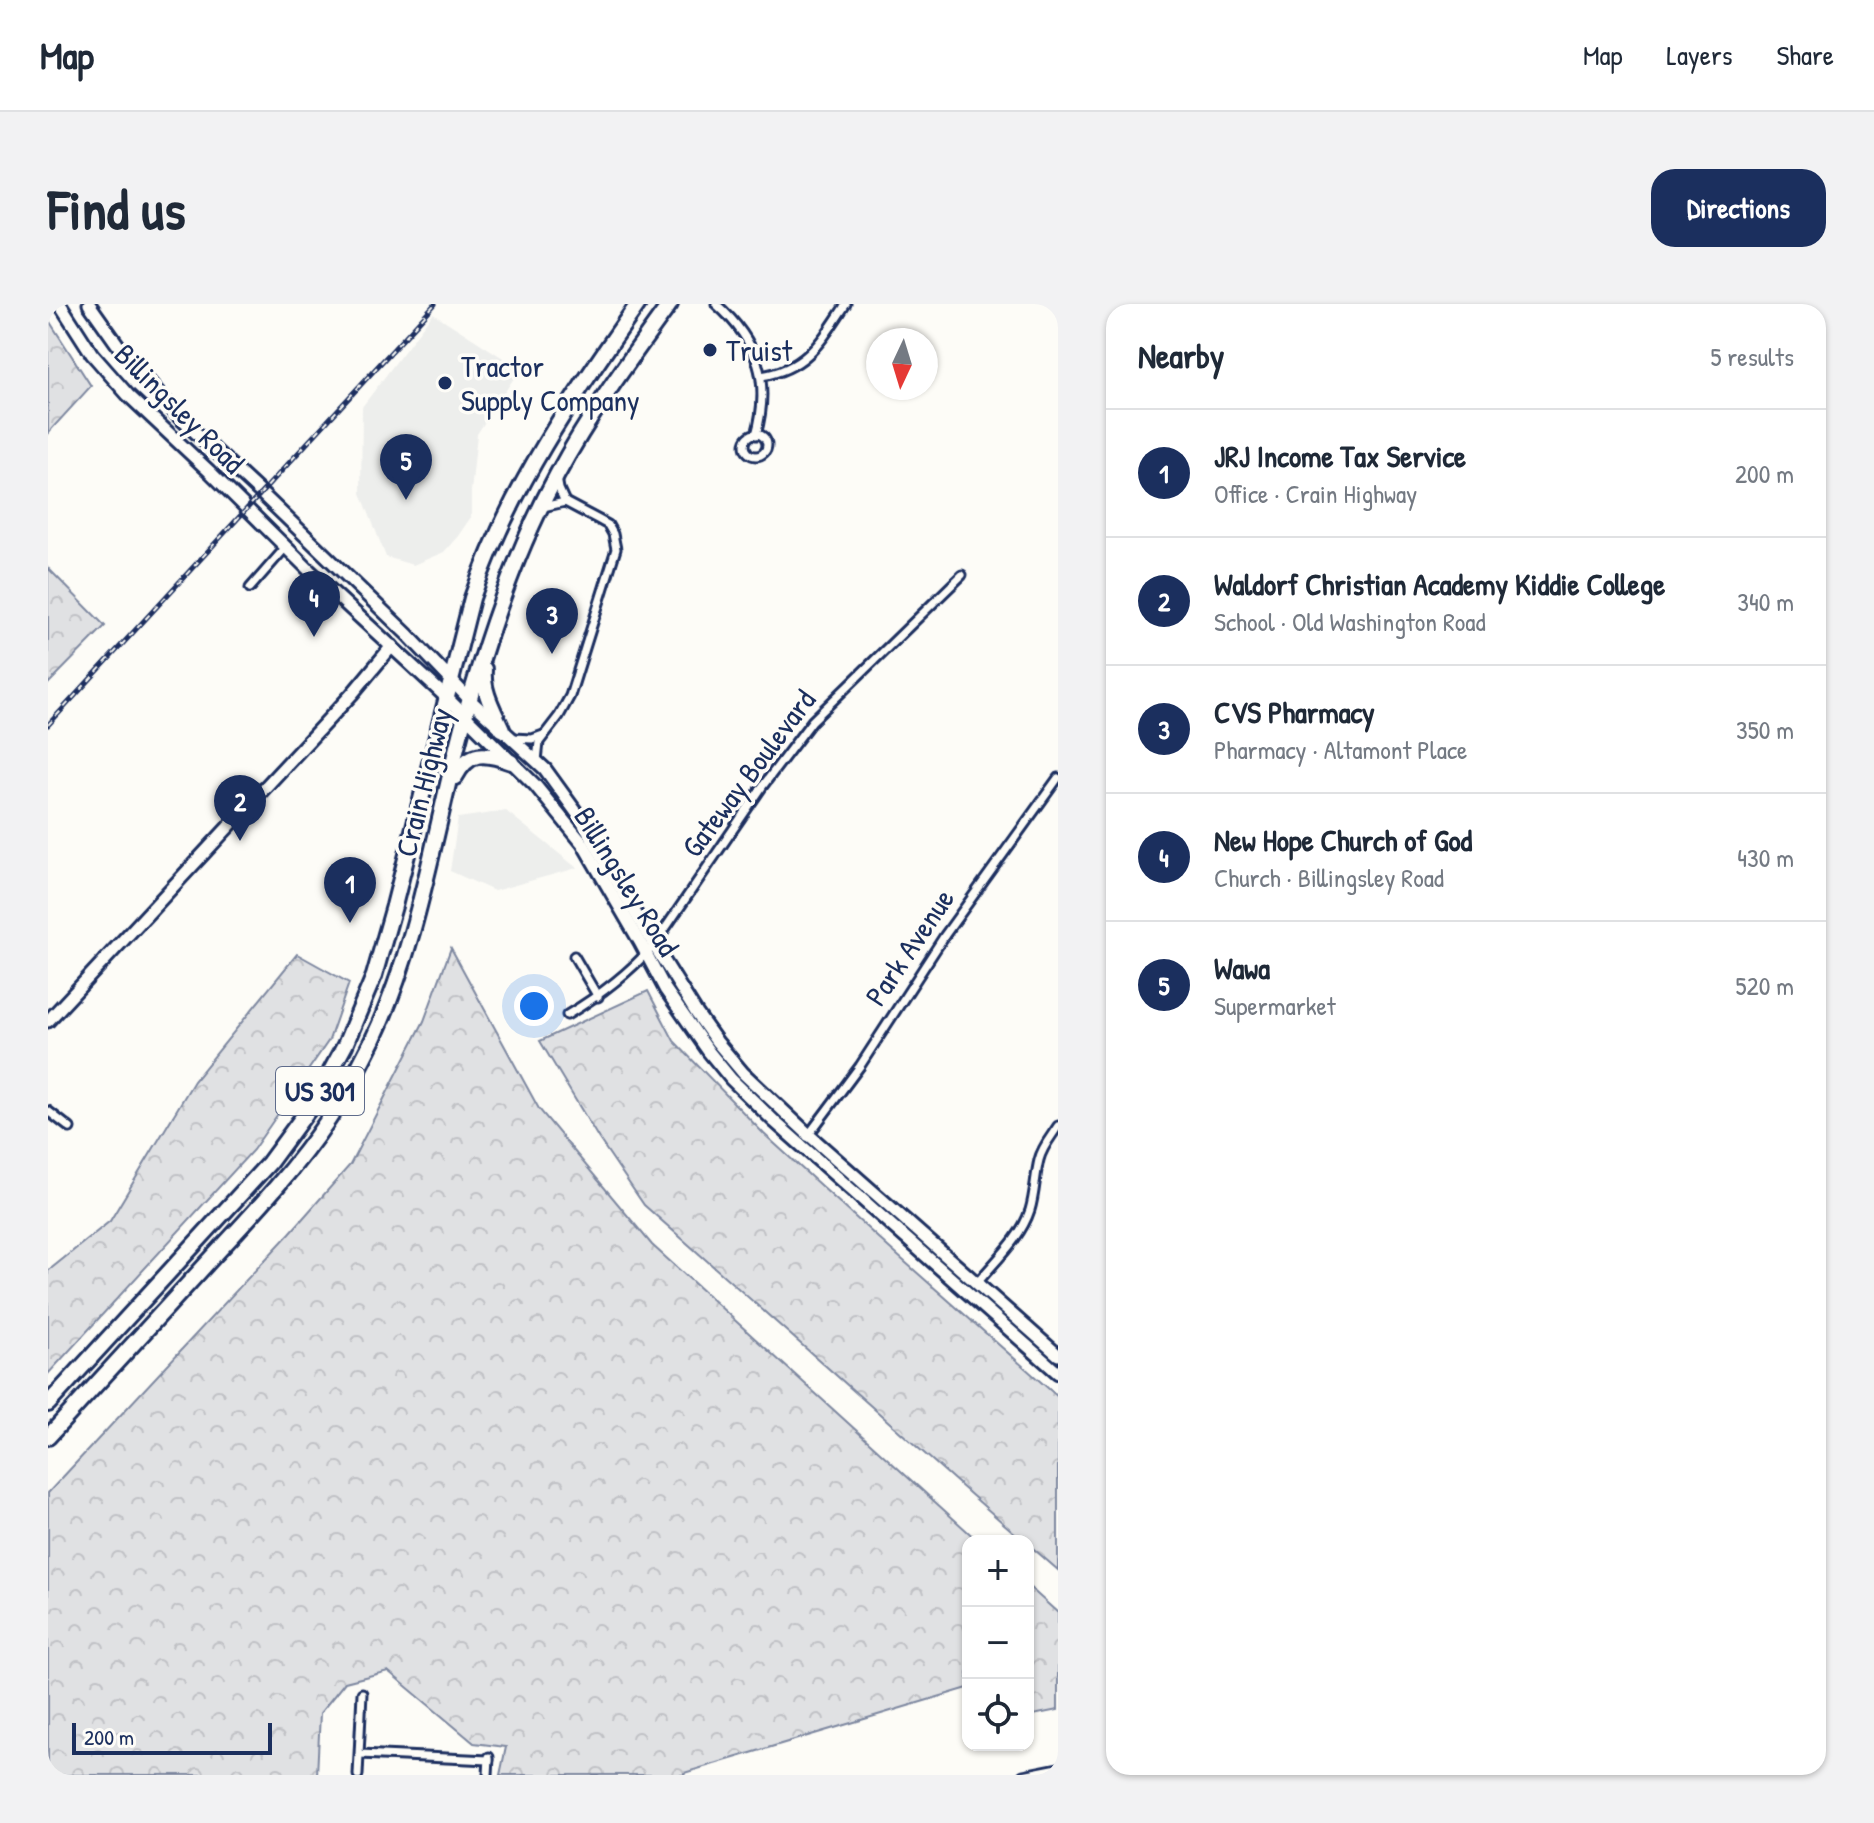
<!DOCTYPE html>
<meta charset="utf-8">
<style>
:root{--surface:#fff;--page:#f2f2f3;--text:#1f2937;--muted:#747a83;--line:#e0e1e3;--accent:#1b2f5e}
body{margin:0;font-family:"Patrick Hand",sans-serif;background:var(--page);color:var(--text)}
.controls{position:absolute;right:24px;bottom:24px;display:grid;overflow:hidden;border-radius:16px;box-shadow:0 2px 6px #0004}
.controls button{width:72px;height:72px;display:grid;place-items:center;padding:0;border:0;border-bottom:2px solid var(--line);background:var(--surface);color:var(--text);font:40px sans-serif}
.compass{position:absolute;left:818px;top:24px;width:72px;height:72px;border-radius:50%;background:var(--surface);box-shadow:0 2px 6px #0004;rotate:184deg}
.scale{position:absolute;left:24px;bottom:20px;width:200px;box-sizing:border-box;padding-left:8px;border:4px solid #1b2f5e;border-top:0;font-size:22px;line-height:28px;white-space:nowrap;color:#1b2f5e;-webkit-text-stroke:6px #fdfcf7;paint-order:stroke}
.you{position:absolute;left:486px;top:702px;width:28px;height:28px;margin:-20px;border:6px solid #fff;border-radius:50%;background:#1a73e8;box-shadow:0 0 0 12px #1a73e833}
.badge{display:grid;place-items:center;width:52px;height:52px;border-radius:50%;background:var(--accent);color:#fff;font-size:26px;font-weight:700}
.pin{position:absolute;translate:-50% -66px;filter:drop-shadow(0 2px 4px #0008)}
.pin::after{content:'';position:absolute;top:42px;width:28px;height:24px;background:inherit;clip-path:polygon(0 0,100% 0,50% 100%)}
.list{margin:0;padding:0;list-style:none}
h2{display:flex;justify-content:space-between;align-items:center;height:104px;margin:0;padding:0 32px;font-size:34px}
h2 small{font-size:26px;font-weight:400;color:var(--muted)}
.list li{display:grid;grid-template-columns:52px 1fr auto;gap:24px;align-items:center;box-sizing:border-box;height:128px;padding:0 32px;border-top:2px solid var(--line)}
.list b{display:block;font-size:30px;white-space:nowrap}
.list p{margin:0;font-size:26px;white-space:nowrap;color:var(--muted)}
.list em{font-size:26px;font-style:normal;color:var(--muted)}
.icon{flex:none;width:44px;height:44px;fill:none;stroke:currentColor;stroke-width:2;stroke-linecap:round;stroke-linejoin:round}
.map{position:relative;flex:none;width:1010px;height:1471px;overflow:hidden;border-radius:24px}
header{display:flex;align-items:center;gap:48px;box-sizing:border-box;height:112px;padding:0 40px;background:var(--surface);border-bottom:2px solid var(--line)}
header strong{font-size:38px}
nav{display:flex;gap:44px;margin-inline-start:auto;font-size:28px}
.intro{display:flex;align-items:center;justify-content:space-between;box-sizing:border-box;height:192px;padding:0 48px}
h1{margin:0;font-size:56px}
.button{padding:20px 36px;border-radius:24px;background:var(--accent);color:#fff;font-size:28px;font-weight:700}
main{display:flex;gap:48px;padding:0 48px}
aside{flex:1;background:var(--surface);border-radius:24px;box-shadow:0 2px 6px #0004}
.map>svg:first-child{display:block}
.built{fill:#edeeec}
.forest{fill:url(#forest-crowns);stroke:#7e88a0;stroke-width:2}
.lines{fill:none;stroke-linecap:round;stroke-linejoin:round}
.street-casing{stroke:#1b2f5e;stroke-width:13}
.secondary-casing{stroke:#1b2f5e;stroke-width:17}
.highway-casing{stroke:#1b2f5e;stroke-width:20}
.street{stroke:#fdfcf7;stroke-width:7}
.secondary{stroke:#fdfcf7;stroke-width:11}
.highway{stroke:#fdfcf7;stroke-width:14}
.rail-casing{stroke:#1b2f5e;stroke-width:5}
.rail{stroke:#fdfcf7;stroke-width:2;stroke-dasharray:6;stroke-linecap:butt}
.poi-dot{fill:#1b2f5e;stroke:#fdfcf7;stroke-width:3}
.labels{text-anchor:middle;dominant-baseline:central;stroke-width:7;stroke-linejoin:round;paint-order:stroke}
.shield{fill:#fdfcf7;stroke:#5f6c8c;stroke-width:2}
.shield-label{font-size:28px;font-weight:bold;fill:#1b2f5e}
.poi-label{font-size:30px;fill:#1b2f5e;stroke:#fdfcf7;text-anchor:start}
.street-label{font-size:30px;fill:#1b2f5e;stroke:#fdfcf7}
</style>
<header>
<strong>Map</strong>
<nav><a>Map</a><a>Layers</a><a>Share</a></nav>
</header>
<div class="intro"><h1>Find us</h1><a class="button">Directions</a></div>
<main>
<div class="map">
<svg width="1010" height="1471" viewBox="0 0 1010 1471">
<defs>
<pattern id="forest-crowns" width="20" height="18" patternUnits="userSpaceOnUse" patternTransform="scale(2)"><rect width="20" height="18" fill="#e0e1e3"/><path d="M2 6a3 3 0 1 1 6 0M12 15a3 3 0 1 1 6 0" fill="none" stroke="#c0c1c5"/></pattern>
</defs>
<rect width="100%" height="100%" fill="#fdfcf7"/>
<filter id="ink" filterUnits="userSpaceOnUse"><feTurbulence type="fractalNoise" baseFrequency=".0125" numOctaves="2"/><feDisplacementMap in="SourceGraphic" scale="16" xChannelSelector="R" yChannelSelector="G"/><feConvolveMatrix kernelMatrix="1 2 1 2 8 2 1 2 1" color-interpolation-filters="sRGB"/></filter>
<g filter="url(#ink)">
<g class="built">
<path d="M385,9L472,65L429,130L423,188V213L410,232L396,248L365,261L338,253L313,189L314,103Z"/>
<path d="M458,507L529,564L446,587L402,567L410,514Z"/>
</g>
<g class="forest">
<path d="M0,15L43,82L0,129Z"/>
<path d="M0,264L57,322L0,380Z"/>
<path d="M403,644L491,805L604,941L930,1237H920V1384L636,1469V1471H452L458,1443L426,1439L340,1367L297,1378L272,1409L269,1471H0V1189L242,929L302,861L376,717Z"/>
<path d="M249,650L301,679L281,736L205,846L0,1070V967L62,917L146,777Z"/>
<path d="M600,687L626,737L716,830L840,943L1010,1093V1266L980,1240V1237H976L955,1219L596,901L551,835L492,737Z"/>
<path d="M980,1282L1010,1309V1406L980,1412Z"/>
</g>
<g class="lines">
<defs>
<g id="street">
<path d="M668,0C710,37 723,77 708,131"/>
<path d="M713,72C759,65 774,36 798,0"/>
<circle cx="708" cy="141" r="11"/>
<path d="M509,174L511,185L517,198"/>
<path d="M202,284L238,243"/>
<path d="M465,434L484,435L495,431"/>
<path d="M489,457L491,438L511,412L522,392L568,245L565,230L560,221L551,216L517,198L495,203"/>
<path d="M526,652L550,693"/>
<path d="M519,711C551,692 581,669 606,641L714,483L764,417L914,271"/>
<path d="M0,807L22,824"/>
<path d="M759,833L812,762L897,631L1010,474"/>
<path d="M930,978C948,956 973,934 982,906C987,890 987,872 991,856C994,843 1003,833 1010,822"/>
<path d="M312,1450L441,1456"/>
<path d="M310,1471L314,1389"/>
<path d="M440,1471L441,1453"/>
<path d="M975,1471L1010,1464"/>
</g>
<g id="secondary">
<path d="M12,0L44,50L80,91L161,167L262,267L399,394L487,481L535,540L592,638L617,685L661,748L683,775L727,818L1010,1069"/>
<path d="M41,0L72,44L132,114L213,189L360,331L422,396L497,465L531,512L606,641L649,710L669,738L695,769L761,831L1010,1051"/>
<path d="M0,717L304,390L344,342"/>
</g>
<g id="highway">
<path d="M436,365C434,387 445,405 454,425"/>
<path d="M407,473C421,446 437,448 463,458"/>
<path d="M0,1100L221,859L266,798L297,741L326,672L346,602L424,294C461,186 525,92 590,0"/>
<path d="M0,1133C51,1078 101,1022 152,967C196,919 243,871 280,816C297,791 311,763 325,735C372,636 388,517 417,412C440,329 468,246 509,171C541,111 582,55 622,0"/>
</g>
</defs>
<use href="#street" class="street-casing"/>
<use href="#secondary" class="secondary-casing"/>
<use href="#highway" class="highway-casing"/>
<use href="#street" class="street"/>
<use href="#secondary" class="secondary"/>
<use href="#highway" class="highway"/>
<defs>
<path id="rail" d="M0,421L387,0"/>
</defs>
<use href="#rail" class="rail-casing"/>
<use href="#rail" class="rail"/>
</g>
</g>
<g class="poi-dot">
<circle cx="662" cy="46" r="8"/>
<circle cx="397" cy="79" r="8"/>
</g>
<g class="labels">
<rect class="shield" x="228" y="763" width="88" height="48" rx="6"/>
<g class="shield-label">
<text x="272" y="787">US 301</text>
</g>
<g class="poi-label">
<text x="678" y="46">Truist</text>
<text x="413" y="62">Tractor<tspan x="413" dy="34">Supply Company</tspan></text>
</g>
<g class="street-label">
<text transform="translate(132 104) rotate(45)">Billingsley Road</text>
<text transform="translate(700 469) rotate(-53)">Gateway Boulevard</text>
<text transform="translate(375 478) rotate(-76)">Crain Highway</text>
<text transform="translate(579 577) rotate(58)">Billingsley Road</text>
<text transform="translate(861 643) rotate(-56)">Park Avenue</text>
</g>
</g>
</svg>
<div class="controls">
<button>+</button>
<button>−</button>
<button><svg class="icon" aria-label="locate" viewBox="0 0 24 24"><circle cx="12" cy="12" r="6"/><path d="M12 2v4M12 18v4M2 12h4M18 12h4"/></svg></button>
</div>
<svg class="compass" viewBox="-18 -18 36 36"><path d="M0-13l5 13h-10z" fill="#e53935"/><path d="M0 13l5-13h-10z" fill="#747a83"/></svg>
<div class="scale">200 m</div>
<div class="you"></div>
<div class="pin badge" style="left:302px;top:619px">1</div>
<div class="pin badge" style="left:192px;top:537px">2</div>
<div class="pin badge" style="left:504px;top:350px">3</div>
<div class="pin badge" style="left:266px;top:333px">4</div>
<div class="pin badge" style="left:358px;top:196px">5</div>
</div>
<aside>
<h2>Nearby<small>5 results</small></h2>
<ul class="list">
<li><span class="badge">1</span><div><b>JRJ Income Tax Service</b><p>Office · Crain Highway</p></div><em>200 m</em></li>
<li><span class="badge">2</span><div><b>Waldorf Christian Academy Kiddie College</b><p>School · Old Washington Road</p></div><em>340 m</em></li>
<li><span class="badge">3</span><div><b>CVS Pharmacy</b><p>Pharmacy · Altamont Place</p></div><em>350 m</em></li>
<li><span class="badge">4</span><div><b>New Hope Church of God</b><p>Church · Billingsley Road</p></div><em>430 m</em></li>
<li><span class="badge">5</span><div><b>Wawa</b><p>Supermarket</p></div><em>520 m</em></li>
</ul>
</aside>
</main>
